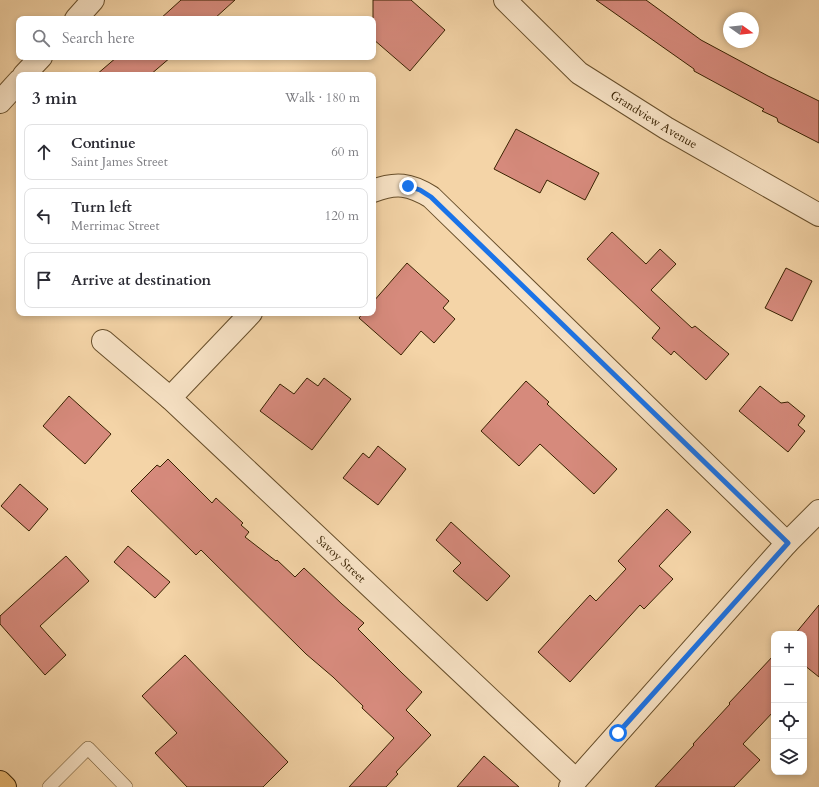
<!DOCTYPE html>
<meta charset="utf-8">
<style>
:root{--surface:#fff;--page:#f2f2f3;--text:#2b2b33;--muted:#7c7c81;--line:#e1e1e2}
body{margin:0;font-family:Cardo,serif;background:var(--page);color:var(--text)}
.controls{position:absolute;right:12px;bottom:12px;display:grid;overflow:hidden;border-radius:8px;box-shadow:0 2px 6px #0003}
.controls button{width:36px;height:36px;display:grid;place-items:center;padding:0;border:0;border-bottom:1px solid var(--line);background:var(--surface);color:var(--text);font:20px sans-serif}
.compass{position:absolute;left:723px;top:12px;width:36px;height:36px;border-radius:50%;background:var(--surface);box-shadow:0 2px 6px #0003;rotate:105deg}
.stop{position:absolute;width:12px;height:12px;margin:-9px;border:3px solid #1a73e8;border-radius:50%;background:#fff}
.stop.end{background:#1a73e8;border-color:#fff;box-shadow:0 1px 4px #0008}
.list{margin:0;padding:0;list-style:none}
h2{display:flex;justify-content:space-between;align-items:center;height:52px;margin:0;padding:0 16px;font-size:17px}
h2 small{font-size:13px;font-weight:400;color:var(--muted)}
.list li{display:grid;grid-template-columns:26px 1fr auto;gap:12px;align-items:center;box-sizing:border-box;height:56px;margin:0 8px 8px;padding:0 8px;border:1px solid var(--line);border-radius:8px}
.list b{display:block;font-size:15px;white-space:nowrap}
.list p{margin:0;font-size:13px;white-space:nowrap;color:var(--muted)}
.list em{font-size:13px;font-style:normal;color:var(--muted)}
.icon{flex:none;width:22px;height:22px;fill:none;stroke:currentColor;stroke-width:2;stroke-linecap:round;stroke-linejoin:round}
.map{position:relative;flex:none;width:819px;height:787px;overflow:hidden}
.search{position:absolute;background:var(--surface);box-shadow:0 2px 6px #0003;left:16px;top:16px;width:360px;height:44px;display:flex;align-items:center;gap:10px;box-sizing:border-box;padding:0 14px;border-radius:8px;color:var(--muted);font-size:15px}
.panel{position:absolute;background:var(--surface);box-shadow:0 2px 6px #0003;left:16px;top:72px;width:360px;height:244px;border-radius:8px}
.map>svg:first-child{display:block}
.building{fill:#d68a7c;stroke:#382101}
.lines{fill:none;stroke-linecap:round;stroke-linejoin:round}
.lane-casing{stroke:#674e2a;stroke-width:14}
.street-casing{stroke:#674e2a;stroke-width:24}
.primary-casing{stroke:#382101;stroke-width:24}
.lane{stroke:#f8e3c6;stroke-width:13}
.street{stroke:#f8e3c6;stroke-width:22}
.primary{stroke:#eaba74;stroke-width:22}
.route{stroke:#1a73e8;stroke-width:5}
.labels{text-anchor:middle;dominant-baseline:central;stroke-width:3;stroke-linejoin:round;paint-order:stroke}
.street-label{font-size:12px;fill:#382101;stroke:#f8e3c6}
</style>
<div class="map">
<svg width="819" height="787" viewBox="0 0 819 787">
<rect width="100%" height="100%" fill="#f4d4a7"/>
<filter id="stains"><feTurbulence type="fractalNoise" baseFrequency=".005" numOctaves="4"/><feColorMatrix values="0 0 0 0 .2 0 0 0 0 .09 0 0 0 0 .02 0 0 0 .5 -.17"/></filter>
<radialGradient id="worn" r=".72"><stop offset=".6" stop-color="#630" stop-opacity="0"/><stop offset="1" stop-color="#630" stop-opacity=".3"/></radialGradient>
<g class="building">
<path d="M181,0H235L214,19H160Z"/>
<path d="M373,0H411L445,30L410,71L373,39Z"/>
<path d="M596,0H646L701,40L768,76L819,101V143L778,122L777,118L762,111L764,109L694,71V69Z"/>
<path d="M117,57H171L150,75H96Z"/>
<path d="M516,129L599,173L585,200L547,180L540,193L494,169Z"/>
<path d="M612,232L646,264L660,249L676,264L651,290L692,328L695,326L729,354L706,380L674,351L671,355L652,338L660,328L587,259Z"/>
<path d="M407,263L449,301L443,308L455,319L434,343L421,331L401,355L359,318L363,313H373V302Z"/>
<path d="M786,268L812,281L792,321L765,308Z"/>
<path d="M307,378L318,386L324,378L351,399L312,450L260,411L280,384L294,394Z"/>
<path d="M526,381L549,402L547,404L617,469L594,494L540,444L519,466L481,431Z"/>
<path d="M760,386L781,403L788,402L805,416L798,425L805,431L788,452L739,411Z"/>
<path d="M69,396L111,434L85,464L43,426Z"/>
<path d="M378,446L406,469L378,505L343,478L363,453L369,458Z"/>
<path d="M168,459L212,503L216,498L243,523L241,525L249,532L245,537L276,561L277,560L295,577L304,568L342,604L364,623L358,629L402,673L422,692L406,710L431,735L396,772L398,774L386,787H349L394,738L362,708L363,706L333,677L306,654L201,550L196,555L131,491L157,465L160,467Z"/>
<path d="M20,484L48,509L29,531L1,506Z"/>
<path d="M667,509L691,532L659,566L673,579L644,609L640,605L570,682L538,652L590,595L596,601L626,569L618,561Z"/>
<path d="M451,522L510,576L487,601L453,571L461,563L436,540Z"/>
<path d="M128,546L170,582L155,598L114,562Z"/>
<path d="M66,556L89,581L40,626L66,655L45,675L0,624V616Z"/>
<path d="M819,605V677L804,665V634H795Z"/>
<path d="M185,655L288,762L263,787H187L155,753L177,733L142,696Z"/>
<path d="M774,655V711L743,744L760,760L734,787H655L694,745L693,744L730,704L729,703Z"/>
<path d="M484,756L519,787H457Z"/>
</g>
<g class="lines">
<defs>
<path id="lane" d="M49,787L88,748L126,787"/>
<g id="street">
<path id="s1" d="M505,0L579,73L666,128L819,215"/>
<path d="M76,19L93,0"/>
<path d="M24,75L41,57"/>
<path d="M0,102L19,81"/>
<path d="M373,191C396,182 410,184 431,197L787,543"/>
<path id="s2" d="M103,341L170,398L576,780"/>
<path d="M170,398L251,313"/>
<path d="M570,787L787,543L819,511"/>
</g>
<path id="primary" d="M0,782L5,787"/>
</defs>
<use href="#lane" class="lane-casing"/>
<use href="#street" class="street-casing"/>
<use href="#primary" class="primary-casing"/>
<use href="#lane" class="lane"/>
<use href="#street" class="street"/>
<use href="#primary" class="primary"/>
</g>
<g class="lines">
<path class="route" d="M408,186L420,190L431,197L788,543L618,733"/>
</g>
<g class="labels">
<g class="street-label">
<text stroke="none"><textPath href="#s1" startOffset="192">Grandview Avenue</textPath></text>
<text stroke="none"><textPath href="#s2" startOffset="323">Savoy Street</textPath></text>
</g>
</g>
<rect width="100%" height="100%" filter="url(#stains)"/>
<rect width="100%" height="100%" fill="url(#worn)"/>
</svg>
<div class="controls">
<button>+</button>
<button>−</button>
<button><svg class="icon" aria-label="locate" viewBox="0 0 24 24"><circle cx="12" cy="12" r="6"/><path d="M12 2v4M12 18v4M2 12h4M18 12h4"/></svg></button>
<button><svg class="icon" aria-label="layers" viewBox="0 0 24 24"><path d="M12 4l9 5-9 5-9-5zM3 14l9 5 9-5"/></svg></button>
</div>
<svg class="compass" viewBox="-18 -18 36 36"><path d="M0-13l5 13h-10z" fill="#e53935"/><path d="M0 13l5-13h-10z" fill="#7c7c81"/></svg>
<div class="stop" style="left:618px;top:733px"></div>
<div class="stop end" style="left:408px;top:186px"></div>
<div class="search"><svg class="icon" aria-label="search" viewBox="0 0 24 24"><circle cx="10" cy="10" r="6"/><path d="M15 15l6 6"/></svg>Search here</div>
<section class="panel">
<h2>3 min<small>Walk · 180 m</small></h2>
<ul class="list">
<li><svg class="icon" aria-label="ahead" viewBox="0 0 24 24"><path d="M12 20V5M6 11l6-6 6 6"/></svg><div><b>Continue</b><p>Saint James Street</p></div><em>60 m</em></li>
<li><svg class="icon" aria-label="left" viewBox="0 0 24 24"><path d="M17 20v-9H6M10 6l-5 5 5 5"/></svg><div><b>Turn left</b><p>Merrimac Street</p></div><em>120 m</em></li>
<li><svg class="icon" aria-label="arrive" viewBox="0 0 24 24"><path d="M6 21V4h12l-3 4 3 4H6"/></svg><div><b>Arrive at destination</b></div></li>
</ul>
</section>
</div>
